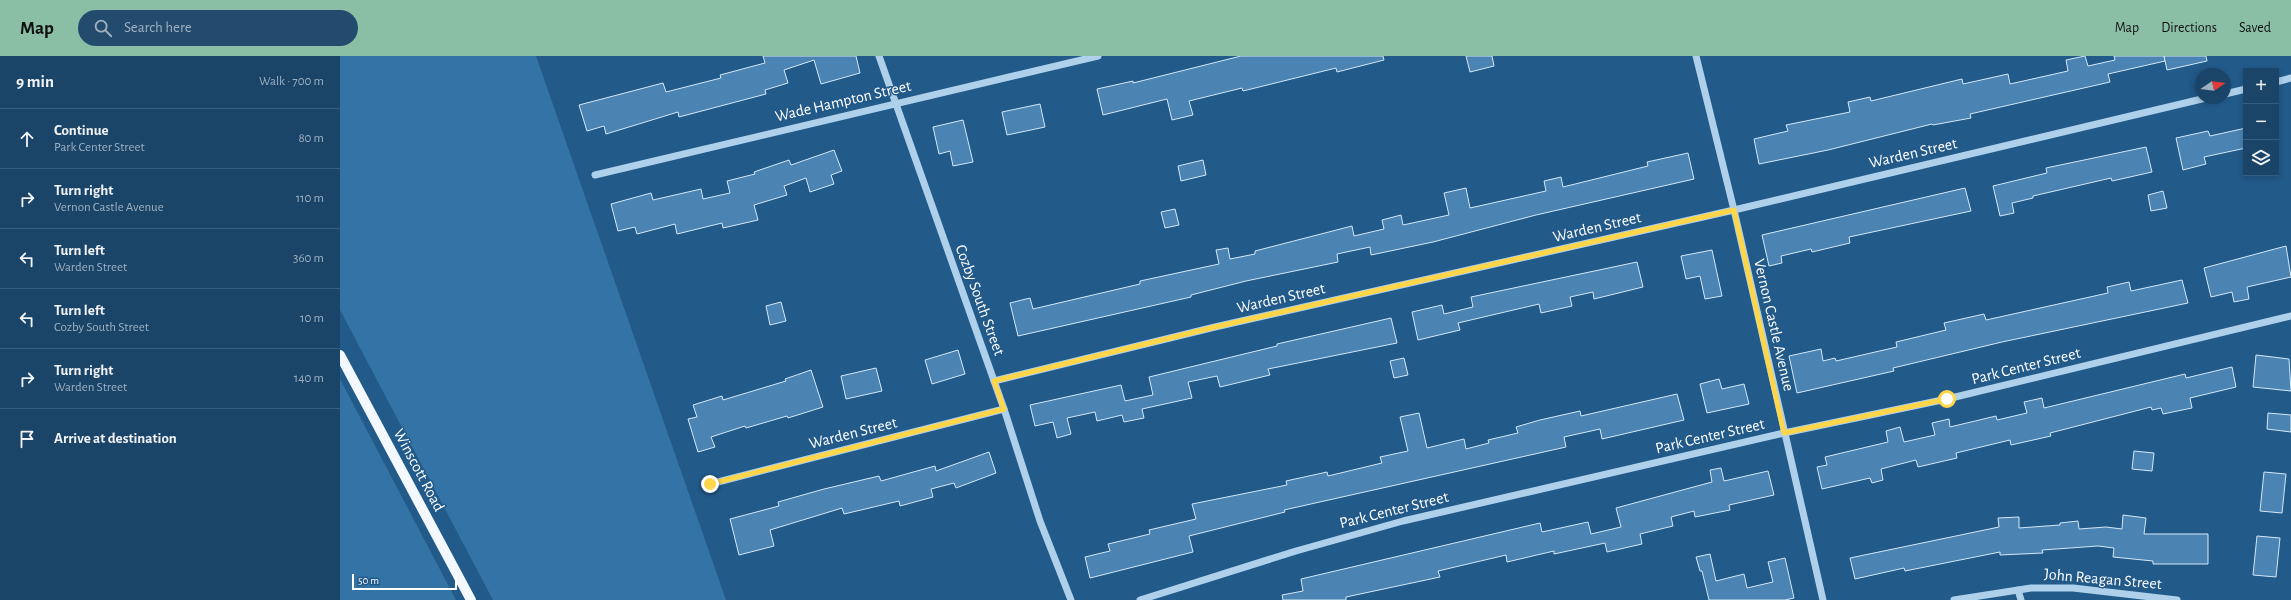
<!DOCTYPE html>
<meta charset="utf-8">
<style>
:root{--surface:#1a4468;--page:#234b6e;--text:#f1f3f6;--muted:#9fb0c0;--line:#385c7c;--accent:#8abfa5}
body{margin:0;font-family:"Alegreya Sans",sans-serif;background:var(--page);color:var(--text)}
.controls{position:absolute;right:12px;top:12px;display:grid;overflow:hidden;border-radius:0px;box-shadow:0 2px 6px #0003}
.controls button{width:36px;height:36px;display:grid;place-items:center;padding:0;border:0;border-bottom:1px solid var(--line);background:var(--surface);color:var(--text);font:20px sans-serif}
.compass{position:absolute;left:1855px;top:12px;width:36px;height:36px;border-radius:50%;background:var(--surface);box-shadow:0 2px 6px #0003;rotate:77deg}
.scale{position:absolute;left:12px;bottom:10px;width:105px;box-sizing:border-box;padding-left:4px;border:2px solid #fff;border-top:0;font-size:11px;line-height:14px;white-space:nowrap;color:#fff;-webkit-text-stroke:3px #225a8a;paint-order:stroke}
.stop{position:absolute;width:12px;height:12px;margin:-9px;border:3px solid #ffd54a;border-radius:50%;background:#fff}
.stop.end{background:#ffd54a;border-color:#fff;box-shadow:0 1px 4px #0008}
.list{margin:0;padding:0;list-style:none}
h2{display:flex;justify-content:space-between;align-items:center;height:52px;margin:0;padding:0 16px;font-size:17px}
h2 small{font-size:13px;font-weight:400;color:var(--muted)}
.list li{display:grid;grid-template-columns:26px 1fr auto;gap:12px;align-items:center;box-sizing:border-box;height:60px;padding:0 16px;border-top:1px solid var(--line)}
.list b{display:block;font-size:15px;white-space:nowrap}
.list p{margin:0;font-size:13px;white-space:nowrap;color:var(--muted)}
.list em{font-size:13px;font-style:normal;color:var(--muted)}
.icon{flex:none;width:22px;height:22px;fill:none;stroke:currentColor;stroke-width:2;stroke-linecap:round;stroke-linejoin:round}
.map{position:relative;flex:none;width:1951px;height:544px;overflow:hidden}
header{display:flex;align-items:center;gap:24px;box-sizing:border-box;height:56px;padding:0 20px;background:var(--accent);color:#111}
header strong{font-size:19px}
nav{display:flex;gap:22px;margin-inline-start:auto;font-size:14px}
.search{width:280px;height:36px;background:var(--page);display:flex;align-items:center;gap:10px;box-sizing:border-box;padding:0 14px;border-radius:22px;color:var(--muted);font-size:15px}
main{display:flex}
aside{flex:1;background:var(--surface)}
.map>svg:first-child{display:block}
.green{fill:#3373a5}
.building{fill:#4b84b2;stroke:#d3e8f8}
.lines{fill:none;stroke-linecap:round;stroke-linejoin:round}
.minor{stroke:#aed0ea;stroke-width:7}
.major{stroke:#f2f8fe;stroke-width:10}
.route{stroke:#ffd54a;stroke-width:5}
.labels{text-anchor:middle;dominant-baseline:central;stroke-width:3;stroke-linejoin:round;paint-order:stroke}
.street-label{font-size:16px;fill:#fff;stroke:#225a8a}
</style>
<header>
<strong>Map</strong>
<div class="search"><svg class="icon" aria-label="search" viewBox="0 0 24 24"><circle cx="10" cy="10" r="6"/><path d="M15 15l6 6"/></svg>Search here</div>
<nav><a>Map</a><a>Directions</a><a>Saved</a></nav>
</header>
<main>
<aside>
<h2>9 min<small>Walk · 700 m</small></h2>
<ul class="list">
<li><svg class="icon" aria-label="ahead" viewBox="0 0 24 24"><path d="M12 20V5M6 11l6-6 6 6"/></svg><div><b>Continue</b><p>Park Center Street</p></div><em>80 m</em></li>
<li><svg class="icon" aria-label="right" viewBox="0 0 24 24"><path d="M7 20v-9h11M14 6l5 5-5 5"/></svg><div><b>Turn right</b><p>Vernon Castle Avenue</p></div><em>110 m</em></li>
<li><svg class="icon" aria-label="left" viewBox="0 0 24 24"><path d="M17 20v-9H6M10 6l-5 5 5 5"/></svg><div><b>Turn left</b><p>Warden Street</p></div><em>360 m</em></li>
<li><svg class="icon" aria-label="left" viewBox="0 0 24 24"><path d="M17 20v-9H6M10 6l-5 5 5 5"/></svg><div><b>Turn left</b><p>Cozby South Street</p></div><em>10 m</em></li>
<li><svg class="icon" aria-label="right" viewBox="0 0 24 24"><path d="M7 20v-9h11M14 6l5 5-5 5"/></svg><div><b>Turn right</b><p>Warden Street</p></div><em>140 m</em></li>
<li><svg class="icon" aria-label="arrive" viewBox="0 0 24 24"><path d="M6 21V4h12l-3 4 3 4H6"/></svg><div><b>Arrive at destination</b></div></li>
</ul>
</aside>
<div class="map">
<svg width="1951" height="544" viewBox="0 0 1951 544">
<rect width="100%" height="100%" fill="#225a8a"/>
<g class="green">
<path d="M0,0H196L386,544H153L0,254Z"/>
<path d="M0,323L116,544H0Z"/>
</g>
<g class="building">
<path d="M423,0H516L520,17L481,28L474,4L444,14L448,27L425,34L426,38L339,61L338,56L266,78L264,70L247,75L239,49L323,27L326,36L381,22L380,19L425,7Z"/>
<path d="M901,0H1043L1044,4L997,16L996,12L903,35L902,32L849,45L853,59L832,64L827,43L763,59L757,33L793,25V27Z"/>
<path d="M1126,0H1152L1154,10L1130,16Z"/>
<path d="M1745,0L1748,10L1775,4L1774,0H1824L1825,5L1768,18L1770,26L1630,58L1631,62L1593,69L1592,68L1488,94L1419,108L1414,83L1448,75L1446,69L1510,56L1508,46L1530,41L1531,45L1622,23L1623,28L1668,18L1670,28L1728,15L1726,4Z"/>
<path d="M1824,0H1866L1867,5L1827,14Z"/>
<path d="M700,48L705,71L667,79L662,56Z"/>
<path d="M623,64L633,106L613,110L610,95L599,98L593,71Z"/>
<path d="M1906,72V92L1864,101L1866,108L1843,114L1836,82L1868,75L1870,80Z"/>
<path d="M1806,91L1812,116L1772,125L1771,122L1693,140V142L1672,147L1674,157L1660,160L1653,130L1707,117L1706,112Z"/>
<path d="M494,94L502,115L491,119L494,128L470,136L466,122L444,130L447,139L414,149L418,164L383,172L382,167L337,178L335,168L297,178L295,171L278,175L271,148L311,137L313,144L361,133L363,143L390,137L387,125L415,118L414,116L449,104L451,109Z"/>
<path d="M1348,97L1354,123L1196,159L1093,186L1031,199L1030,191L997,198L998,206L906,225L851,239V241L678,280L670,247L690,242L693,253L800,228V225L879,208L876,194L888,192L890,203L915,198V195L1012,170L1014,180L1044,173L1042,164L1061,159L1063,169L1109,159L1104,137L1126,132L1130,152L1206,135L1204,125L1221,121L1223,131L1308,110L1307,106Z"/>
<path d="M863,104L866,119L841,125L838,110Z"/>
<path d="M1625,132L1631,155L1509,181L1510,187L1472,196L1471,193L1441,200L1442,207L1429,210L1422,179Z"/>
<path d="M1823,135L1827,152L1811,155L1808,139Z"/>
<path d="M835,153L839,169L825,172L821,156Z"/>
<path d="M1946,190L1951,221L1907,231L1909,243L1894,246L1892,236L1871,241L1864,212Z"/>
<path d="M1372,194L1382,240L1365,243L1360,220L1346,223L1341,200Z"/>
<path d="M1297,206L1303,231L1254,243L1253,236L1230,241L1232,250L1201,257L1199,248L1118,267L1120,274L1078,284L1072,256L1102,249L1104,258L1133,251L1131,241Z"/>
<path d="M1842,224L1848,247L1662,286L1553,312L1554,315L1457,337L1449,300L1481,293L1483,305L1495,302L1496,305L1557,291L1556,286L1606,274L1604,267L1644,258L1646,264L1768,237L1767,231L1789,226L1791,235Z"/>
<path d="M441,246L446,265L430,269L426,250Z"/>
<path d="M1051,262L1057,287L928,313L930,319L880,331L877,320L848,326L852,342L802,353L804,362L784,366L782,359L757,365L755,356L727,362L731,378L717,382L713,366L695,370L690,349L781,329L785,345L813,339L809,321L937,290V288Z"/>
<path d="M618,294L625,318L592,328L585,304Z"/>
<path d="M1916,299L1949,303L1951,335L1913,331Z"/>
<path d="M1064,302L1068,319L1054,322L1050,305Z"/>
<path d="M1892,311L1896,331L1850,342L1852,352L1823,358L1821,352L1812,354L1811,351L1710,377L1711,380L1671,389L1670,384L1616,397L1617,402L1578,411L1576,404L1541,413L1543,424L1532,427L1530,422L1482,433L1477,411L1487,409L1485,401L1548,386L1546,375L1560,371L1564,386L1595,379L1592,367L1609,363L1610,371L1656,360L1657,364L1687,357L1684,346L1702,342L1704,352L1845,318L1846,322Z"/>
<path d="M536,312L542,335L506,343L501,320Z"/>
<path d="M471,314L483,351L448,362L447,360L406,372L405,370L371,381L375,391L358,396L348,363L357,361L353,349L382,340L383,344L446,325L445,323Z"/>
<path d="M1379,323L1382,333L1404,328L1409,348L1367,357L1360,328Z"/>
<path d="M1337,338L1344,364L1262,383L1260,373L1224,381L1226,391L944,454L945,456L849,480L853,496L750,522L745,501L770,495L768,488L810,478L809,474L856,463L852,448L947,429L946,425L987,416L988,420L1042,407L1040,401L1068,395L1060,361L1079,357L1087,392L1124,383L1126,393L1149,387L1148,384L1178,377L1176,371L1200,364L1240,355L1241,360Z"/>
<path d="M1928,357L1951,359V376L1927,373Z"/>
<path d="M1794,395L1814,397L1812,415L1792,413Z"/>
<path d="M649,396L656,417L616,432L614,427L591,433L593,441L560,450L559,445L504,458L502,452L430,474L434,490L399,499L390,463L439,450L438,446L484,433L539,420L541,425L595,410L596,415Z"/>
<path d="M1381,412L1384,425L1428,415L1434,439L1389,449L1390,454L1355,461L1354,455L1331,461L1333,470L1300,478L1302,488L1267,496L1265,487L1214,498V495L1167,506L1166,499L1098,515L1100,521L1006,541V544H943L942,539L963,535L961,523L1200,467L1202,476L1248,466L1251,478L1281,471L1276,452L1372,426L1370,414Z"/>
<path d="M1924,416L1946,418L1942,457L1920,455Z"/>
<path d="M1783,459L1806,462L1804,478H1868V508H1813V505L1773,501L1774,492L1758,490L1702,494L1703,497L1660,499V496L1565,515L1564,512L1515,523L1510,502L1659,471L1658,462L1679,461V472L1720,469V467L1738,465L1739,473L1766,471L1782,473Z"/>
<path d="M1917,480L1940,482L1936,521L1913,519Z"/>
<path d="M1370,498L1376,525L1404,518L1407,532L1433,526L1428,506L1445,502L1454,542L1445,544H1369L1362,515H1360L1356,501Z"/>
</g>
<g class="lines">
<g class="minor">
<path d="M539,0L664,353L700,465L731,544"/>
<path d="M1356,0L1394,154L1483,544"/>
<path d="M1936,26L1951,22"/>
<path d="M1885,38L1906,33"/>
<path d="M255,119L758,0"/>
<path d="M654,325L875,271L1394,154L1866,42"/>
<path d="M370,428L664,353"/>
<path d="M1678,534L1681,544"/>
<path d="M800,544L956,495L1063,465L1444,377L1607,343L1951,260"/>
<path d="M1614,544L1691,532H1733L1837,544"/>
</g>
<path class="major" d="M0,299L131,544"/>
</g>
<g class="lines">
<path class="route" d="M370,428L664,353L654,325L875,271L1394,154L1444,377L1607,343"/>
</g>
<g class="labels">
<g class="street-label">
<text transform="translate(503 45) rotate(-13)">Wade Hampton Street</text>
<text transform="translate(1573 97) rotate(-13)">Warden Street</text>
<text transform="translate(1257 171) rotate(-13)">Warden Street</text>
<text transform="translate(941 242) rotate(-13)">Warden Street</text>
<text transform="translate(640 244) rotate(70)">Cozby South Street</text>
<text transform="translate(1434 269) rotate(77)">Vernon Castle Avenue</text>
<text transform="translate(1686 310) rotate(-14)">Park Center Street</text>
<text transform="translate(513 377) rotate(-14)">Warden Street</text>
<text transform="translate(1370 380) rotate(-13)">Park Center Street</text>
<text transform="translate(79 414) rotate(62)">Winscott Road</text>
<text transform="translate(1054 454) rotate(-14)">Park Center Street</text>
<text transform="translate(1763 523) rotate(5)">John Reagan Street</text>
</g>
</g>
</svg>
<div class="controls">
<button>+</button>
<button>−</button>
<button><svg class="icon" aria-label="layers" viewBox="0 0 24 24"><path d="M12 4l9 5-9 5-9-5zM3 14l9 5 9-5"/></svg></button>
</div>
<svg class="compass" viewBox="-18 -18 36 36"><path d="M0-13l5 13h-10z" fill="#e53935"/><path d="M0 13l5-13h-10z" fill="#9fb0c0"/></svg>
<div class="scale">50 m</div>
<div class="stop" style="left:1607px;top:343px"></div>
<div class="stop end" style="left:370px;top:428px"></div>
</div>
</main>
